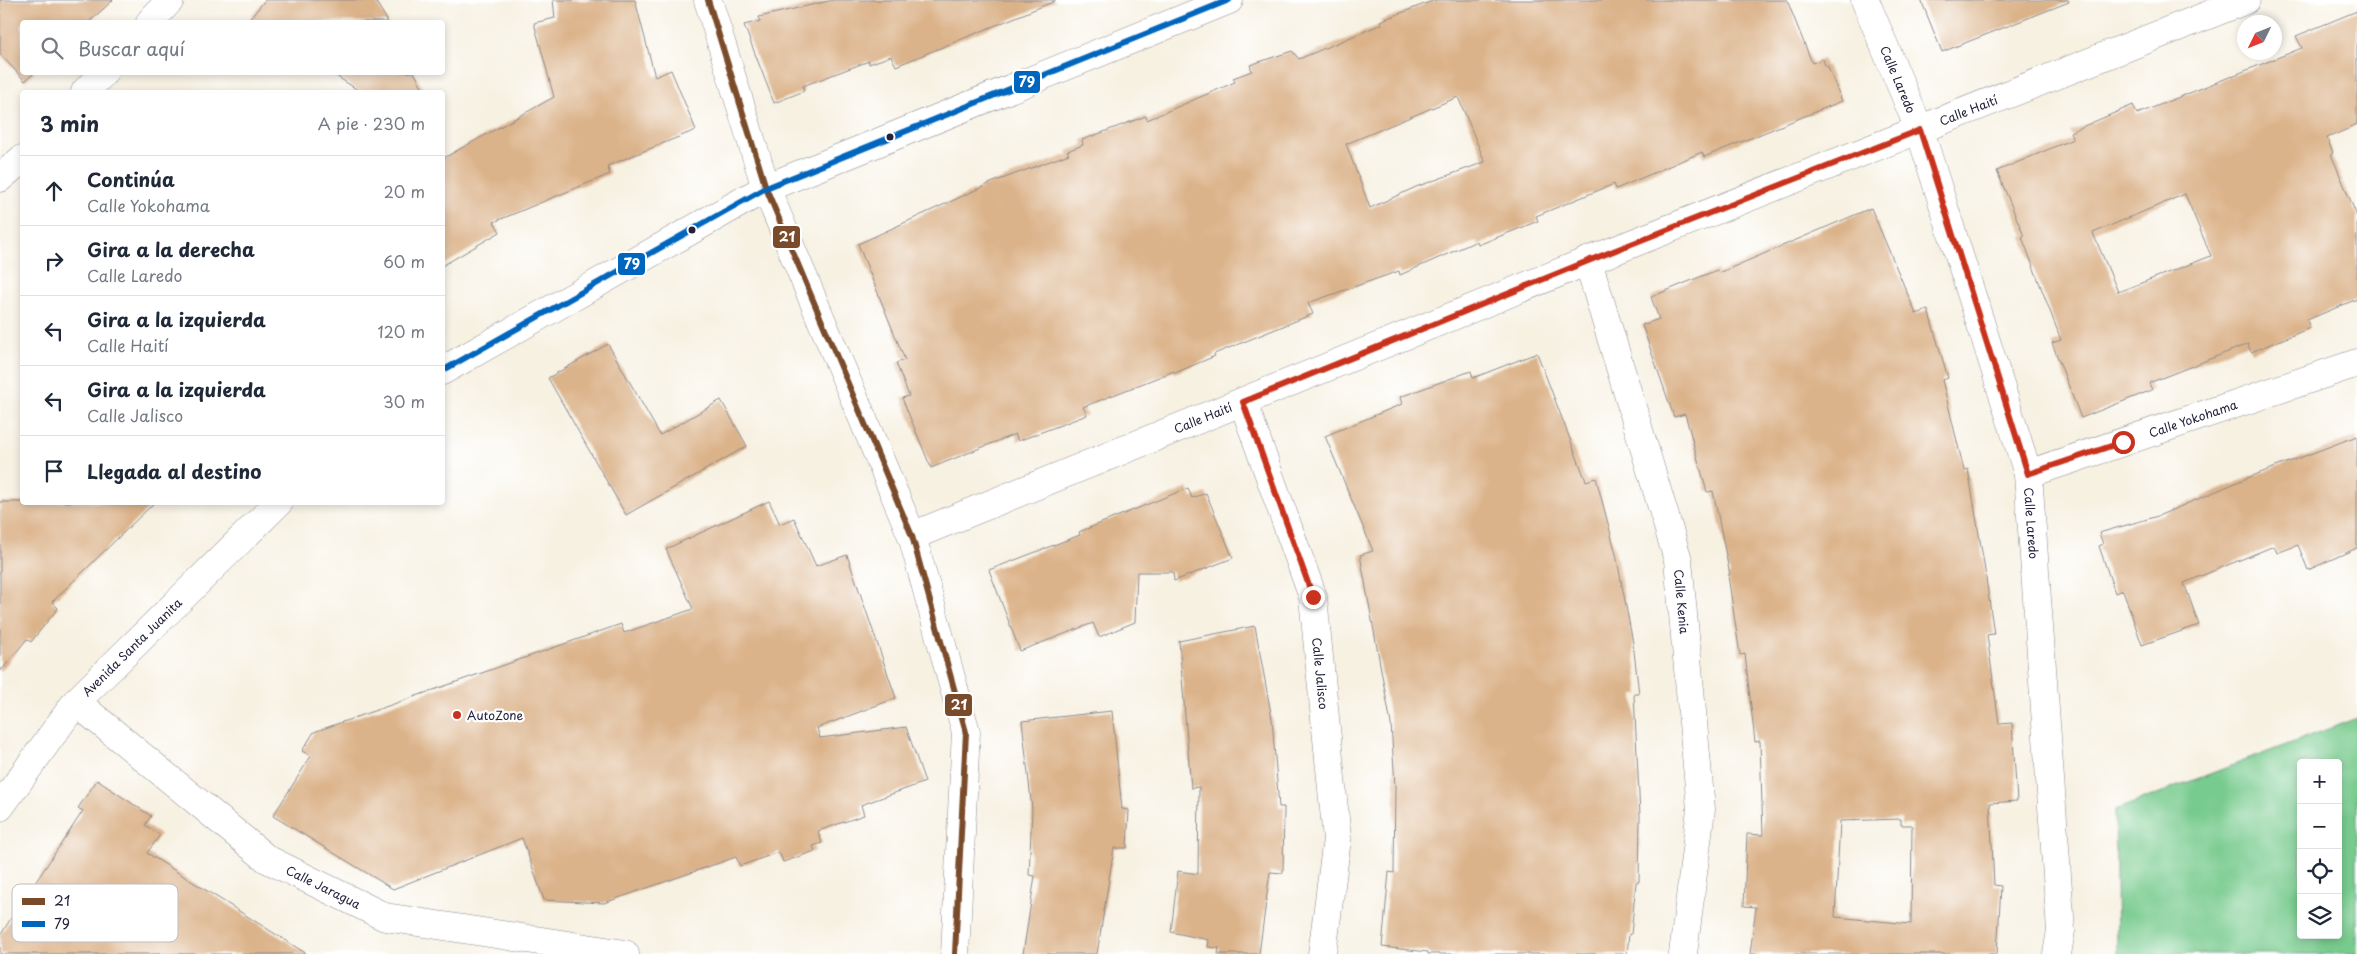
<!DOCTYPE html>
<html lang="es">
<meta charset="utf-8">
<style>
:root{--surface:#fff;--page:#f2f2f3;--text:#1f2937;--muted:#747a83;--line:#e0e1e3}
body{margin:0;font-family:"Playpen Sans",sans-serif;background:var(--page);color:var(--text)}
.controls{position:absolute;right:15px;bottom:15px;display:grid;overflow:hidden;border-radius:5px;box-shadow:0 2px 8px #0003}
.controls button{width:45px;height:45px;display:grid;place-items:center;padding:0;border:0;border-bottom:1px solid var(--line);background:var(--surface);color:var(--text);font:25px sans-serif}
.compass{position:absolute;left:2237px;top:15px;width:45px;height:45px;border-radius:50%;background:var(--surface);box-shadow:0 2px 8px #0003;rotate:227deg}
.stop{position:absolute;width:15px;height:15px;margin:-11px;border:4px solid #c8321e;border-radius:50%;background:#fff}
.stop.end{background:#c8321e;border-color:#fff;box-shadow:0 1px 5px #0008}
.list{margin:0;padding:0;list-style:none}
h2{display:flex;justify-content:space-between;align-items:center;height:65px;margin:0;padding:0 20px;font-size:21px}
h2 small{font-size:16px;font-weight:400;color:var(--muted)}
.list li{display:grid;grid-template-columns:32px 1fr auto;gap:15px;align-items:center;box-sizing:border-box;height:70px;padding:0 20px;border-top:1px solid var(--line)}
.list b{display:block;font-size:19px;white-space:nowrap}
.list p{margin:0;font-size:16px;white-space:nowrap;color:var(--muted)}
.list em{font-size:16px;font-style:normal;color:var(--muted)}
.icon{flex:none;width:28px;height:28px;fill:none;stroke:currentColor;stroke-width:2;stroke-linecap:round;stroke-linejoin:round}
.map{position:relative;flex:none;width:2357px;height:954px;overflow:hidden}
.search{position:absolute;background:var(--surface);box-shadow:0 2px 8px #0003;left:20px;top:20px;width:425px;height:55px;display:flex;align-items:center;gap:12px;box-sizing:border-box;padding:0 18px;border-radius:5px;color:var(--muted);font-size:19px}
.panel{position:absolute;background:var(--surface);box-shadow:0 2px 8px #0003;left:20px;top:90px;width:425px;height:415px;border-radius:5px}
.map>svg:first-child{display:block}
.green{fill:#78cb8e;stroke:#4d7664;fill-rule:evenodd}
.building{fill:#dbb38a;fill-rule:evenodd}
.lines{fill:none;stroke-linecap:round;stroke-linejoin:round}
.street-casing{stroke:#8c8a8e;stroke-width:29}
.secondary-casing{stroke:#8c8a8e;stroke-width:29}
.street{stroke:#fff;stroke-width:28}
.secondary{stroke:#fff;stroke-width:28}
.bus-1-casing{stroke:#fff;stroke-width:10}
.bus-2-casing{stroke:#fff;stroke-width:10}
.bus-1{stroke:#7a4b2a;stroke-width:6}
.bus-2{stroke:#0065bd;stroke-width:6}
.route{stroke:#c8321e;stroke-width:6}
.bus-dot{fill:#22223b;stroke:#fff;stroke-width:2}
.poi-dot{fill:#c8321e;stroke:#fff;stroke-width:2}
.labels{text-anchor:middle;dominant-baseline:central;stroke-width:4.5;stroke-linejoin:round;paint-order:stroke}
.street-label{font-size:12px;fill:#22223b;stroke:#fff}
.poi-label{font-size:12px;fill:#22223b;stroke:#fff;text-anchor:start}
.key{fill:#fff;stroke:#bdbdc4;stroke-width:1}
.key-label{font-size:14px;fill:#22223b}
.line-badge{stroke:#fff;stroke-width:2}
.badge-label{font-size:14px;text-anchor:middle;font-weight:bold;fill:#fff}
</style>
<div class="map">
<svg width="2357" height="954" viewBox="0 0 2357 954">
<rect width="100%" height="100%" fill="#fff"/>
<filter id="ink" filterUnits="userSpaceOnUse"><feTurbulence type="fractalNoise" baseFrequency=".02" numOctaves="2"/><feDisplacementMap in="SourceGraphic" scale="10" xChannelSelector="R" yChannelSelector="G"/><feConvolveMatrix kernelMatrix="1 2 1 2 8 2 1 2 1" color-interpolation-filters="sRGB"/></filter>
<filter id="wash" filterUnits="userSpaceOnUse"><feTurbulence type="fractalNoise" baseFrequency=".0096" numOctaves="4" result="noise"/><feDisplacementMap in="SourceGraphic" scale="20" xChannelSelector="R" yChannelSelector="G"/><feGaussianBlur stdDeviation="1.12" result="paint"/><feColorMatrix in="noise" values="0 0 0 0 0 0 0 0 0 0 0 0 0 0 0 0 0 1.4 0 .05"/><feComposite in="paint" operator="in"/></filter>
<g filter="url(#wash)">
<rect width="100%" height="100%" fill="#f7f1e2"/>
<path class="green" d="M2357,718V954H2117L2115,810ZM2301,763H2338V935H2301Z"/>
<g id="blocks">
<g class="building">
<path d="M0,0H113L89,22H22V72H35L25,81L0,54Z"/>
<path d="M265,0H375L388,22L248,21Z"/>
<path d="M553,0H635L655,77L671,70L696,130L607,166L610,174L494,222L500,232L442,266V159L554,97L534,23L555,18Z"/>
<path d="M833,0H1055V1L896,66L891,56L869,64V61L803,86L804,91L774,103L744,25L760,21L759,17Z"/>
<path d="M1435,0H1787L1812,63L1823,59L1825,66L1827,65L1842,101L1704,157L1702,152L1616,189L1614,184L1536,216L1538,221L1478,245L1477,241L1400,275L1399,271L1308,303L1313,314L1214,354L1215,356L1175,373L1174,371L1083,407L1087,415L1018,441L1015,434L931,468L902,398L909,396L896,363L905,360L858,244L991,183L1069,154L1067,151L1083,145L1082,140L1146,116L1147,120L1235,82L1233,78L1252,71L1250,65L1292,51L1299,59L1382,24L1380,21ZM1458,97L1485,162L1416,187L1370,208L1346,144Z"/>
<path d="M1921,0H2068L2069,2L1942,52Z"/>
<path d="M2357,11V125L2327,138L2333,153L2331,154L2357,216V299L2307,320L2310,328L2251,352L2248,344L2149,383L2152,390L2081,418L2052,343L2061,340L2022,237L2024,236L1997,171L2073,139L2070,132L2133,105L2137,114L2302,48L2296,36ZM2185,194L2211,256L2118,292L2093,233Z"/>
<path d="M330,72H414L425,92H361Z"/>
<path d="M1871,208L1916,314L1928,310L1948,378L1942,380L1964,470L1968,469L1984,564L1994,634L1987,635L1999,724L2012,723L2017,801L1990,803L1994,885L2001,886L1997,954H1750L1756,907L1744,906L1747,834L1763,835L1760,741L1755,742L1745,654L1740,655L1728,575H1730L1713,491L1707,492L1685,414L1674,417L1642,325L1659,319L1651,297L1717,270L1719,273ZM1901,819V825H1912L1911,924L1835,917L1840,821Z"/>
<path d="M608,344L660,435L721,400L747,446L626,515L548,378Z"/>
<path d="M1537,353L1586,481L1596,478L1616,554L1633,643L1639,694H1634L1640,815L1639,882H1636L1631,935L1629,934L1627,954H1428V952L1382,947L1389,872L1394,873L1395,786L1391,724L1360,555L1373,551L1325,436L1402,404L1400,397L1471,371L1473,378Z"/>
<path d="M2357,436V548L2308,570L2298,545L2277,553L2274,546L2184,583L2199,625L2142,645L2123,590L2115,593L2099,546L2103,544L2099,533L2158,516L2247,478Z"/>
<path d="M1188,488L1192,498L1206,493L1233,558L1174,581L1173,572H1137L1135,622L1099,637L1093,623L1020,651L989,570L1080,535L1079,532Z"/>
<path d="M769,501L780,524L794,518L816,566L847,555L896,698L817,728L820,738L906,727L925,782L861,805L864,815L818,831L822,843L813,846L815,851L783,862L779,852L740,866L736,857L604,903L544,900L522,838L393,889L273,816L311,756L302,751L314,732L621,624L624,633L693,609L666,549Z"/>
<path d="M0,502H155L52,602L58,608L31,642L27,639L0,672Z"/>
<path d="M1255,626L1272,719L1279,807H1284L1283,873L1270,872L1259,954H1218L1219,948L1208,947L1209,940L1171,932L1178,871L1198,874L1199,787L1191,788L1179,641Z"/>
<path d="M1112,711L1122,809L1129,810L1127,848H1114L1097,954H1023L1035,876L1029,875L1032,809L1022,721Z"/>
<path d="M97,780L151,816L145,825L160,835L147,853L307,954H0V936L31,886H33L83,811L78,808Z"/>
</g>
</g>
</g>
<g filter="url(#ink)">
<use href="#blocks" fill-opacity="0" stroke="#8c8a8e" stroke-width="1"/>
<g class="lines">
<defs>
<g id="street">
<path d="M708,0L766,188L912,536L966,732L955,954"/>
<path d="M150,22L170,0"/>
<path d="M85,92L104,72"/>
<path d="M0,178L22,159"/>
<path id="s1" d="M1588,261L1678,560L1701,809L1683,954"/>
<path id="s2" d="M1243,402L1313,597L1337,839L1322,954"/>
<path id="s3" d="M2028,474L2357,363"/>
<path id="s4" d="M912,536L1588,261L2246,0"/>
<path id="s5" d="M76,702L267,859L385,917L625,954"/>
</g>
<g id="secondary">
<path id="s6" d="M1865,0L1920,131L2028,474L2061,931L2057,954"/>
<path d="M442,371L766,188L1229,0"/>
<path id="s7" d="M0,807L76,702L279,502"/>
</g>
</defs>
<use href="#street" class="street-casing"/>
<use href="#secondary" class="secondary-casing"/>
<use href="#street" class="street"/>
<use href="#secondary" class="secondary"/>
<defs>
<path id="bus-1" d="M708,0L766,188L912,536L966,732L955,954"/>
<path id="bus-2" d="M442,371L766,188L1229,0"/>
</defs>
<use href="#bus-1" class="bus-1-casing"/>
<use href="#bus-2" class="bus-2-casing"/>
<use href="#bus-1" class="bus-1"/>
<use href="#bus-2" class="bus-2"/>
</g>
</g>
<g class="lines" filter="url(#ink)">
<path class="route" d="M1313,597L1243,402L1588,261L1920,130L2028,474L2123,442"/>
</g>
<g class="bus-dot">
<circle cx="890" cy="137" r="4.5"/>
<circle cx="692" cy="230" r="4.5"/>
</g>
<circle class="poi-dot" cx="457" cy="715" r="5"/>
<g class="labels">
<g class="street-label">
<text stroke="none"><textPath href="#s6" startOffset="86">Calle Laredo</textPath></text>
<text stroke="none"><textPath href="#s4" startOffset="1139">Calle Haití</textPath></text>
<text stroke="none"><textPath href="#s4" startOffset="314">Calle Haití</textPath></text>
<text stroke="none"><textPath href="#s3" startOffset="174">Calle Yokohama</textPath></text>
<text stroke="none"><textPath href="#s6" startOffset="551">Calle Laredo</textPath></text>
<text stroke="none"><textPath href="#s1" startOffset="354">Calle Kenia</textPath></text>
<text stroke="none"><textPath href="#s7" startOffset="208">Avenida Santa Juanita</textPath></text>
<text stroke="none"><textPath href="#s2" startOffset="284">Calle Jalisco</textPath></text>
<text stroke="none"><textPath href="#s5" startOffset="310">Calle Jaragua</textPath></text>
</g>
<g class="poi-label">
<text x="467" y="715">AutoZone</text>
</g>
</g>
<rect x="12" y="884" width="166" height="58" rx="8" class="key"/>
<rect x="22" y="898" width="23" height="7" fill="#7a4b2a"/>
<rect x="22" y="921" width="23" height="6" fill="#0065bd"/>
<g class="key-label">
<text x="54" y="906">21</text>
<text x="54" y="929">79</text>
</g>
<g class="line-badge">
<rect x="1013" y="70" width="28" height="24" rx="5" fill="#0065bd"/>
<rect x="772" y="225" width="29" height="24" rx="5" fill="#7a4b2a"/>
<rect x="617" y="252" width="29" height="24" rx="5" fill="#0065bd"/>
<rect x="944" y="693" width="29" height="24" rx="5" fill="#7a4b2a"/>
</g>
<g class="badge-label">
<text x="1027" y="87">79</text>
<text x="787" y="242">21</text>
<text x="632" y="269">79</text>
<text x="959" y="710">21</text>
</g>
</svg>
<div class="controls">
<button>+</button>
<button>−</button>
<button><svg class="icon" aria-label="locate" viewBox="0 0 24 24"><circle cx="12" cy="12" r="6"/><path d="M12 2v4M12 18v4M2 12h4M18 12h4"/></svg></button>
<button><svg class="icon" aria-label="layers" viewBox="0 0 24 24"><path d="M12 4l9 5-9 5-9-5zM3 14l9 5 9-5"/></svg></button>
</div>
<svg class="compass" viewBox="-18 -18 36 36"><path d="M0-13l5 13h-10z" fill="#e53935"/><path d="M0 13l5-13h-10z" fill="#747a83"/></svg>
<div class="stop" style="left:2123px;top:442px"></div>
<div class="stop end" style="left:1313px;top:597px"></div>
<div class="search"><svg class="icon" aria-label="search" viewBox="0 0 24 24"><circle cx="10" cy="10" r="6"/><path d="M15 15l6 6"/></svg>Buscar aquí</div>
<section class="panel">
<h2>3 min<small>A pie · 230 m</small></h2>
<ul class="list">
<li><svg class="icon" aria-label="ahead" viewBox="0 0 24 24"><path d="M12 20V5M6 11l6-6 6 6"/></svg><div><b>Continúa</b><p>Calle Yokohama</p></div><em>20 m</em></li>
<li><svg class="icon" aria-label="right" viewBox="0 0 24 24"><path d="M7 20v-9h11M14 6l5 5-5 5"/></svg><div><b>Gira a la derecha</b><p>Calle Laredo</p></div><em>60 m</em></li>
<li><svg class="icon" aria-label="left" viewBox="0 0 24 24"><path d="M17 20v-9H6M10 6l-5 5 5 5"/></svg><div><b>Gira a la izquierda</b><p>Calle Haití</p></div><em>120 m</em></li>
<li><svg class="icon" aria-label="left" viewBox="0 0 24 24"><path d="M17 20v-9H6M10 6l-5 5 5 5"/></svg><div><b>Gira a la izquierda</b><p>Calle Jalisco</p></div><em>30 m</em></li>
<li><svg class="icon" aria-label="arrive" viewBox="0 0 24 24"><path d="M6 21V4h12l-3 4 3 4H6"/></svg><div><b>Llegada al destino</b></div></li>
</ul>
</section>
</div>
